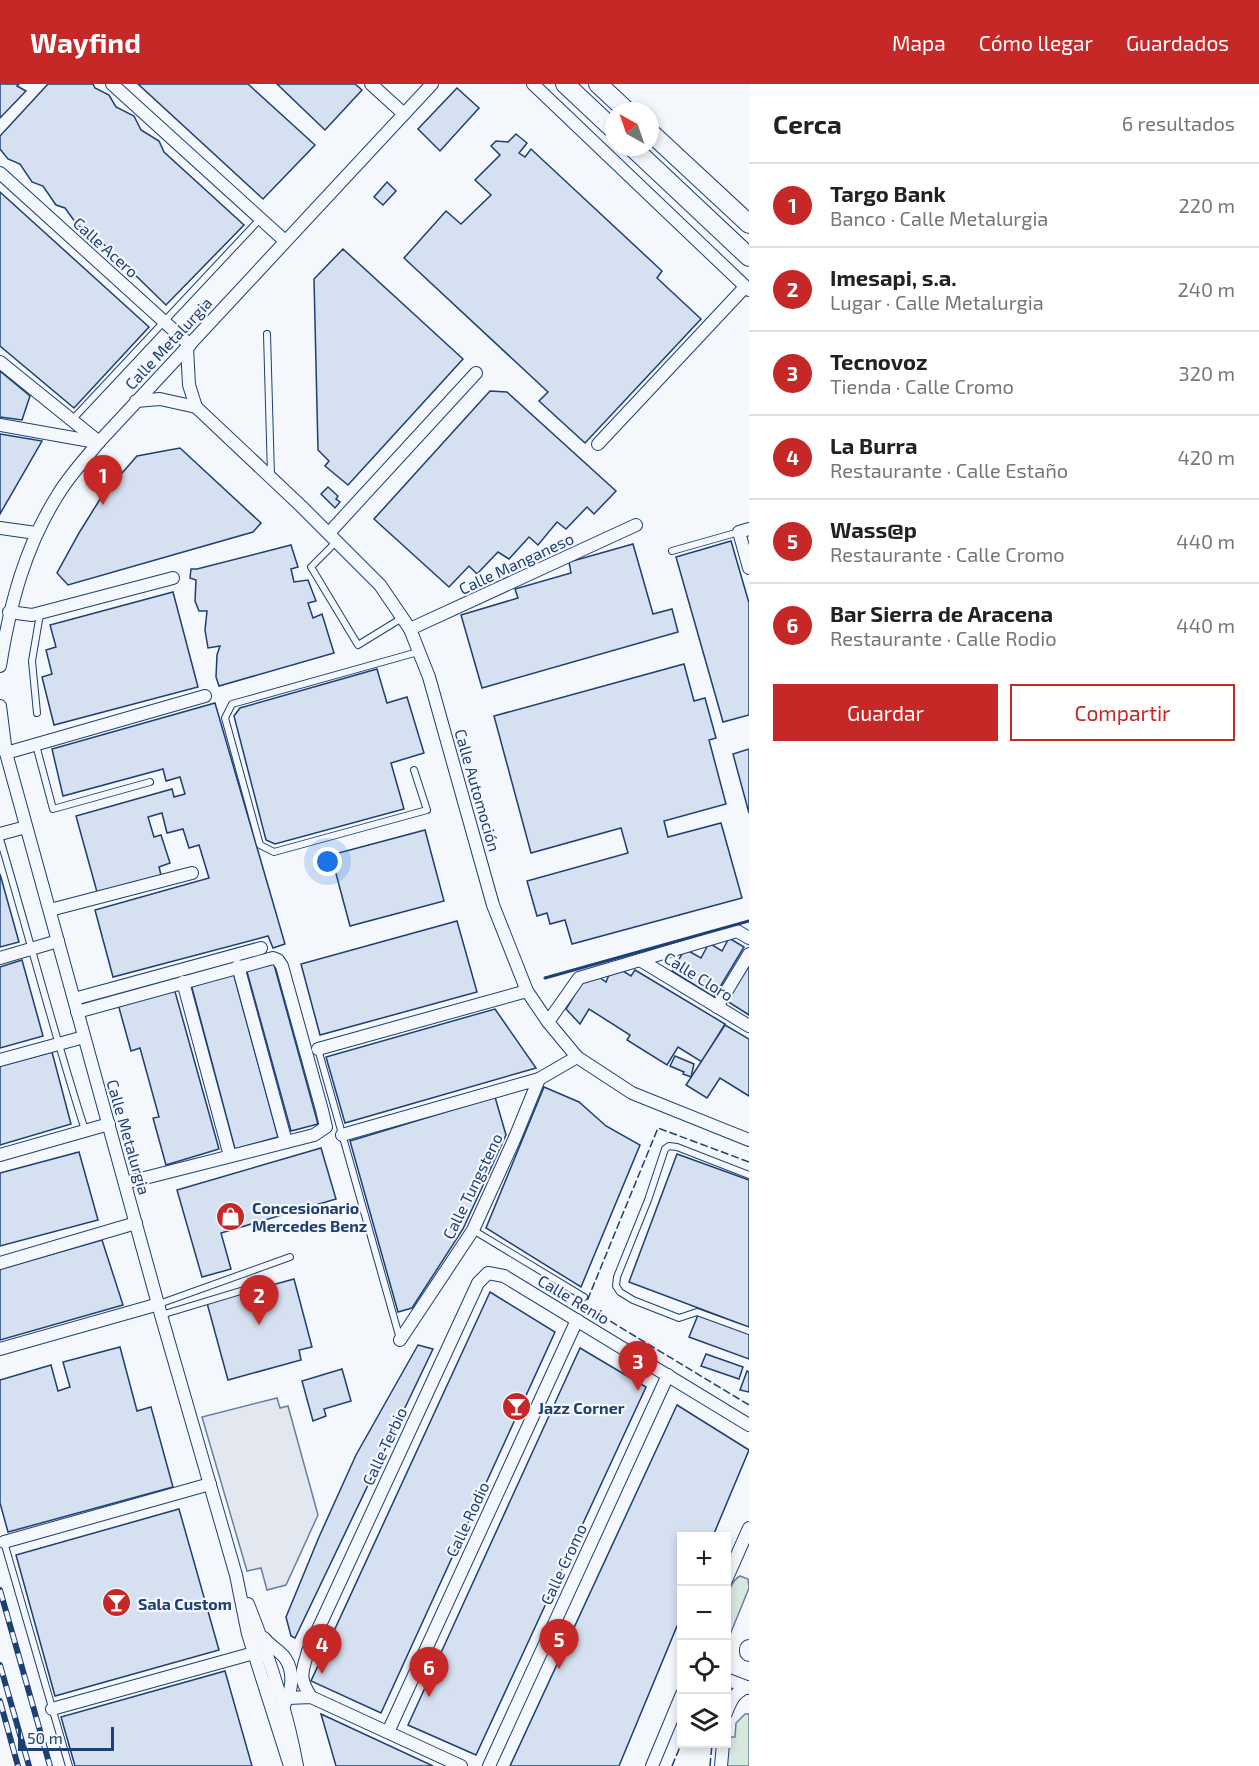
<!DOCTYPE html>
<html lang="es">
<meta charset="utf-8">
<style>
:root{--surface:#fff;--page:#f2f2f2;--text:#222;--muted:#767676;--line:#e0e0e0;--accent:#c62828}
body{margin:0;font-family:"Exo 2",sans-serif;background:var(--page);color:var(--text)}
.controls{position:absolute;right:18px;bottom:18px;display:grid;overflow:hidden;border-radius:0px;box-shadow:0 3px 9px #0003}
.controls button{width:54px;height:54px;display:grid;place-items:center;padding:0;border:0;border-bottom:2px solid var(--line);background:var(--surface);color:var(--text);font:30px sans-serif}
.compass{position:absolute;left:605px;top:18px;width:54px;height:54px;border-radius:50%;background:var(--surface);box-shadow:0 3px 9px #0003;rotate:320deg}
.scale{position:absolute;left:18px;bottom:15px;width:96px;box-sizing:border-box;padding-left:6px;border:3px solid #1d3f73;border-top:0;font-size:16px;line-height:21px;white-space:nowrap;color:#1d3f73;-webkit-text-stroke:4px #f4f7fb;paint-order:stroke}
.you{position:absolute;left:328px;top:778px;width:21px;height:21px;margin:-15px;border:4px solid #fff;border-radius:50%;background:#1a73e8;box-shadow:0 0 0 9px #1a73e833}
.badge{display:grid;place-items:center;width:39px;height:39px;border-radius:50%;background:var(--accent);color:#fff;font-size:20px;font-weight:700}
.pin{position:absolute;translate:-50% -50px;filter:drop-shadow(0 2px 3px #0008)}
.pin::after{content:'';position:absolute;top:32px;width:21px;height:18px;background:inherit;clip-path:polygon(0 0,100% 0,50% 100%)}
.list{margin:0;padding:0;list-style:none}
h2{display:flex;justify-content:space-between;align-items:center;height:78px;margin:0;padding:0 24px;font-size:26px}
h2 small{font-size:20px;font-weight:400;color:var(--muted)}
.list li{display:grid;grid-template-columns:39px 1fr auto;gap:18px;align-items:center;box-sizing:border-box;height:84px;padding:0 24px;border-top:2px solid var(--line)}
.list b{display:block;font-size:22px;white-space:nowrap}
.list p{margin:0;font-size:20px;white-space:nowrap;color:var(--muted)}
.list em{font-size:20px;font-style:normal;color:var(--muted)}
.actions{display:flex;gap:12px;padding:18px 24px}
.actions a{flex:1;padding:14px 0;border:2px solid var(--accent);border-radius:0px;text-align:center;font-size:21px;color:var(--accent)}
.actions .main{background:var(--accent);color:#fff}
.icon{flex:none;width:33px;height:33px;fill:none;stroke:currentColor;stroke-width:2;stroke-linecap:round;stroke-linejoin:round}
.map{position:relative;flex:none;width:749px;height:1682px;overflow:hidden}
header{display:flex;align-items:center;gap:36px;box-sizing:border-box;height:84px;padding:0 30px;background:var(--accent);color:#fff}
header strong{font-size:28px}
nav{display:flex;gap:33px;margin-inline-start:auto;font-size:21px}
main{display:flex}
aside{flex:1;background:var(--surface)}
.map>svg:first-child{display:block}
.green{fill:#d7e8df;stroke:#687fa3;stroke-width:1.5}
.parking{fill:#e3e8f0;stroke:#687fa3;stroke-width:1.5}
.building{fill:#d5e0f0;stroke:#1d3f73;stroke-width:1.5}
.lines{fill:none;stroke-linecap:round;stroke-linejoin:round}
.lane-casing{stroke:#1d3f73;stroke-width:8}
.street-casing{stroke:#1d3f73;stroke-width:14}
.primary-casing{stroke:#1d3f73;stroke-width:20}
.lane{stroke:#f4f7fb;stroke-width:6}
.street{stroke:#f4f7fb;stroke-width:12}
.primary{stroke:#f4f7fb;stroke-width:18}
.rail-casing{stroke:#1d3f73;stroke-width:6}
.rail{stroke:#f4f7fb;stroke-width:4;stroke-dasharray:11;stroke-linecap:butt}
.fence{stroke:#1d3f73;stroke-width:1.5;stroke-dasharray:8 3;stroke-linecap:butt}
.wall{stroke:#1d3f73;stroke-width:3}
.labels{text-anchor:middle;dominant-baseline:central;stroke-width:4.5;stroke-linejoin:round;paint-order:stroke}
.street-label{font-size:16px;fill:#1d3f73;stroke:#f4f7fb}
.poi-label{font-size:16px;font-weight:bold;fill:#1d3f73;stroke:#f4f7fb;text-anchor:start}
</style>
<header>
<strong>Wayfind</strong>
<nav><a>Mapa</a><a>Cómo llegar</a><a>Guardados</a></nav>
</header>
<main>
<div class="map">
<svg width="749" height="1682" viewBox="0 0 749 1682">
<rect width="100%" height="100%" fill="#f4f7fb"/>
<g class="green">
<path d="M740,1492L748,1495L749,1504L727,1558C726,1541 722,1502 740,1492Z"/>
<path d="M745,1630H749V1682H726L729,1653H735L736,1639Z"/>
</g>
<path class="parking" d="M277,1314L280,1324L288,1322L318,1431L286,1501L267,1506L261,1484L247,1487L202,1333Z"/>
<g class="building">
<path d="M0,0H19L17,2L26,7L0,34Z"/>
<path d="M48,0H93L95,4L109,11L116,23L134,32L141,46L159,57L164,68L244,141L166,221L91,148L78,142L65,124L56,121L43,102L32,98L20,80L8,75L0,65V52Z"/>
<path d="M138,0H248L315,61L263,115Z"/>
<path d="M277,0H355L362,6L325,46Z"/>
<path d="M457,4L479,24L440,67L418,45Z"/>
<path d="M516,50L527,59L519,69L525,73L531,65L662,187L657,194L701,235L585,359L539,317L548,308L404,174L446,127L461,140L491,111L475,96L500,71L491,62L496,57L508,58Z"/>
<path d="M387,98L396,107L383,121L374,113Z"/>
<path d="M0,108L149,243L74,324L0,262Z"/>
<path d="M343,165L463,275L348,401L325,382L329,377L318,366L314,195Z"/>
<path d="M0,287L30,312L22,336L0,333Z"/>
<path d="M490,307L507,308L616,407L594,430L587,423L566,445L557,438L538,461L529,453L509,475L498,468L477,490L469,482L449,503L374,435Z"/>
<path d="M0,350L42,357L0,430Z"/>
<path d="M180,364L261,439L253,448L68,501L57,489L79,449L102,412L137,372Z"/>
<path d="M328,403L338,412L336,415L340,418L335,424L321,410Z"/>
<path d="M731,457L749,519V631L723,638L676,473Z"/>
<path d="M633,460L653,530L672,525L678,548L482,604L461,531L518,514L515,505L571,489L569,478Z"/>
<path d="M291,461L298,483L291,485L294,498L308,496L316,517L308,519L313,534L322,530L334,569L219,602L216,593L217,571L220,562L208,564L205,546L207,527H199L195,517L196,496L190,494L191,485H197Z"/>
<path d="M173,508L198,603L54,641L42,593L52,590L46,566L56,563L50,541Z"/>
<path d="M684,580L694,617L705,614L716,654L709,656L726,720L664,737L668,753L721,739L742,814L572,860L565,836L550,840L547,829L537,832L527,797L628,769L621,744L531,769L494,632Z"/>
<path d="M377,585L387,619L407,613L424,669L391,679L404,725L275,760L266,756L234,632L240,624Z"/>
<path d="M215,619L285,860L273,864L268,852L113,893L95,826L209,794L199,761L189,764L183,745L167,749L162,729L148,733L154,753L161,751L170,779L159,783L161,791L97,808L76,732L172,705L174,713L185,710L180,693L166,697L163,685L63,712L52,665Z"/>
<path d="M749,665V729L733,670Z"/>
<path d="M425,746L444,817L350,842L331,771Z"/>
<path d="M0,790L19,858L0,863Z"/>
<path d="M457,837L477,908L320,951L301,880Z"/>
<path d="M729,854L744,863L714,913L672,887L685,865L701,874L709,859L722,867Z"/>
<path d="M22,876L43,952L0,964V883Z"/>
<path d="M273,877L318,1040L291,1047L246,884Z"/>
<path d="M749,881V931L727,917Z"/>
<path d="M635,886L725,940L702,978L678,963L667,981L627,956L630,951L589,925L580,940L566,925L583,897L599,893L606,898L609,891L623,887L631,892Z"/>
<path d="M233,888L278,1053L235,1065L191,900Z"/>
<path d="M174,904L219,1065L166,1081L153,1034L159,1033L140,964L131,967L118,920Z"/>
<path d="M495,925L536,984L345,1039L326,973Z"/>
<path d="M725,941L749,955V1012L720,994L707,1014L686,1001Z"/>
<path d="M52,968L71,1040L0,1061V982Z"/>
<path d="M675,972L694,980L691,993L683,990L684,988L670,982Z"/>
<path d="M544,1003L579,1018L606,1042L640,1061L581,1203L486,1144Z"/>
<path d="M495,1013L506,1051L463,1145L412,1224L398,1228L350,1057Z"/>
<path d="M321,1064L336,1115L221,1149L231,1185L202,1193L177,1106Z"/>
<path d="M79,1068L98,1136L0,1162V1089Z"/>
<path d="M677,1070L749,1096V1243L629,1198Z"/>
<path d="M102,1156L123,1221L0,1256V1185Z"/>
<path d="M294,1195L312,1263L299,1266L301,1276L228,1296L207,1219Z"/>
<path d="M490,1208L555,1248L381,1629L311,1597Z"/>
<path d="M698,1231L749,1250V1275L689,1253Z"/>
<path d="M418,1261L433,1265L295,1554L291,1552L286,1533L319,1453L356,1371Z"/>
<path d="M120,1263L137,1327L151,1323L173,1403L8,1448L0,1419V1296L51,1281L58,1307L70,1303L63,1278Z"/>
<path d="M580,1264L646,1303L476,1671L408,1641Z"/>
<path d="M706,1270L743,1283L739,1295L701,1282Z"/>
<path d="M342,1285L351,1317L324,1325L326,1332L313,1337L302,1297Z"/>
<path d="M747,1287L749,1288V1308L740,1306Z"/>
<path d="M677,1321L749,1366L713,1452H682V1530L619,1682H510Z"/>
<path d="M179,1425L219,1566L55,1612L16,1471Z"/>
<path d="M225,1587L252,1682H75L61,1633Z"/>
<path d="M321,1630L433,1682H336Z"/>
</g>
<g class="lines">
<defs>
<g id="lane">
<path d="M267,250L271,392"/>
<path d="M72,336L260,135"/>
<path d="M336,458L311,483L358,561L402,534"/>
<path d="M672,467L739,448"/>
<path d="M37,629L32,577L40,530"/>
<path d="M36,661L53,725L150,698"/>
<path d="M414,686L427,726L274,768L260,761L225,634L232,620L418,568"/>
<path d="M0,755C29,852 54,950 85,1046"/>
<path d="M318,965L400,1255"/>
<path d="M749,1091L677,1063L669,1062L665,1065L648,1116L617,1193L616,1202L620,1208L633,1216L679,1234L697,1228L749,1247"/>
<path d="M473,1146L584,1213"/>
<path d="M159,1220L290,1173"/>
<path d="M161,1231L267,1199"/>
<path d="M4,1458L69,1682"/>
</g>
<g id="street">
<path d="M112,0L285,157"/>
<path d="M371,0L404,30"/>
<path d="M533,0L749,206"/>
<path d="M0,89L190,261"/>
<path d="M187,263L189,301L196,323L301,422L380,501L410,545L429,593L493,821L527,907L548,938L577,973L632,1009L749,1056"/>
<path d="M0,278L99,358"/>
<path d="M136,317L160,315L196,323"/>
<path d="M0,341L96,358"/>
<path d="M598,360L745,203"/>
<path d="M0,444L36,449"/>
<path d="M749,445L739,448L749,484"/>
<path d="M329,449L476,289"/>
<path d="M9,528L32,531L173,494"/>
<path d="M410,545L636,441"/>
<path d="M0,582C10,520 25,462 59,409C70,391 85,375 99,358L432,0"/>
<path d="M0,622L6,669L161,1231L236,1491L248,1550L290,1682"/>
<path d="M6,669L205,612"/>
<path d="M0,750L26,743"/>
<path d="M50,826L192,789"/>
<path d="M0,874L58,857"/>
<path d="M640,876L737,847L749,854"/>
<path d="M238,882L286,1058"/>
<path d="M183,898L230,1072"/>
<path d="M74,915L261,864"/>
<path d="M717,923L749,870"/>
<path d="M77,928L273,874L278,876L282,882L322,1026L326,1043L314,1051L125,1099"/>
<path d="M548,938L579,894L640,876L749,942"/>
<path d="M318,965L527,907"/>
<path d="M0,976L84,953"/>
<path d="M342,1051L539,995"/>
<path d="M0,1071L109,1040"/>
<path d="M0,1179L136,1139"/>
<path d="M400,1256L473,1146L514,1056L539,995L577,973"/>
<path d="M0,1265L159,1220"/>
<path d="M4,1458L210,1400"/>
<path d="M726,1496L749,1444"/>
<path d="M248,1520C269,1573 287,1626 297,1682"/>
<path d="M264,1554C270,1562 280,1567 285,1574C295,1588 292,1608 284,1621"/>
<path d="M726,1595L749,1604"/>
<path d="M270,1600L274,1610L288,1614L311,1613L461,1682"/>
<path d="M311,1613C298,1593 302,1589 308,1567L478,1199L488,1189L504,1192L749,1341"/>
<path d="M52,1625L254,1569L260,1573"/>
<path d="M726,1629C731,1616 734,1609 747,1603"/>
<path d="M388,1648L577,1236"/>
<path d="M489,1682L668,1291"/>
<path d="M652,1682L682,1610"/>
<path d="M721,1682L723,1660"/>
</g>
<g id="primary">
<path d="M565,0L614,46"/>
<path d="M598,0L627,27"/>
<path d="M650,48L749,140"/>
<path d="M632,63L749,173"/>
<path d="M749,1565V1568"/>
</g>
</defs>
<use href="#lane" class="lane-casing"/>
<use href="#street" class="street-casing"/>
<use href="#primary" class="primary-casing"/>
<use href="#lane" class="lane"/>
<use href="#street" class="street"/>
<use href="#primary" class="primary"/>
<defs>
<g id="rail">
<path d="M0,1506L50,1682"/>
<path d="M0,1581L29,1682"/>
<path d="M0,1617L18,1682"/>
</g>
</defs>
<use href="#rail" class="rail-casing"/>
<use href="#rail" class="rail"/>
<g class="fence">
<path d="M749,1078L658,1044L585,1222L749,1321"/>
<path d="M672,1682L682,1658"/>
<path d="M710,1682L712,1660"/>
</g>
<path class="wall" d="M545,894L749,837"/>
</g>
<defs>
<symbol id="shop-disc" viewBox="-11 -11 22 22"><circle r="9.5" fill="#c62828" stroke="#f4f7fb"/><path d="M-5-2.5h2.3a2.7 3.5 0 0 1 5.4 0H5L5.5 6h-11ZM-1.5-2.5h3a1.5 2.3 0 0 0-3 0Z" fill="#fff"/></symbol>
<symbol id="bar-disc" viewBox="-11 -11 22 22"><circle r="9.5" fill="#c62828" stroke="#f4f7fb"/><path d="M-6-5H6L.8 .8V4.5H3.5V6h-7V4.5H-.8V.8Z" fill="#fff"/></symbol>
</defs>
<g fill-rule="evenodd">
<use href="#shop-disc" x="214" y="1116" width="33" height="33"/>
<use href="#bar-disc" x="500" y="1306" width="33" height="33"/>
<use href="#bar-disc" x="100" y="1502" width="33" height="33"/>
</g>
<g class="labels">
<g class="street-label">
<text transform="translate(106 163) rotate(42)">Calle Acero</text>
<text transform="translate(168 259) rotate(-47)">Calle Metalurgia</text>
<text transform="translate(516 479) rotate(-25)">Calle Manganeso</text>
<text transform="translate(478 706) rotate(74)">Calle Automoción</text>
<text transform="translate(699 892) rotate(32)">Calle Cloro</text>
<text transform="translate(129 1053) rotate(74)">Calle Metalurgia</text>
<text transform="translate(472 1102) rotate(-64)">Calle Tungsteno</text>
<text transform="translate(574 1215) rotate(31)">Calle Renio</text>
<text transform="translate(384 1362) rotate(-65)">Calle Terbio</text>
<text transform="translate(467 1435) rotate(-65)">Calle Rodio</text>
<text transform="translate(563 1480) rotate(-65)">Calle Cromo</text>
</g>
<g class="poi-label">
<text x="252" y="1123">Concesionario<tspan x="252" dy="18">Mercedes Benz</tspan></text>
<text x="538" y="1323">Jazz Corner</text>
<text x="138" y="1519">Sala Custom</text>
</g>
</g>
</svg>
<div class="controls">
<button>+</button>
<button>−</button>
<button><svg class="icon" aria-label="locate" viewBox="0 0 24 24"><circle cx="12" cy="12" r="6"/><path d="M12 2v4M12 18v4M2 12h4M18 12h4"/></svg></button>
<button><svg class="icon" aria-label="layers" viewBox="0 0 24 24"><path d="M12 4l9 5-9 5-9-5zM3 14l9 5 9-5"/></svg></button>
</div>
<svg class="compass" viewBox="-18 -18 36 36"><path d="M0-13l5 13h-10z" fill="#e53935"/><path d="M0 13l5-13h-10z" fill="#767676"/></svg>
<div class="scale">50 m</div>
<div class="you"></div>
<div class="pin badge" style="left:103px;top:421px">1</div>
<div class="pin badge" style="left:259px;top:1241px">2</div>
<div class="pin badge" style="left:638px;top:1307px">3</div>
<div class="pin badge" style="left:322px;top:1590px">4</div>
<div class="pin badge" style="left:559px;top:1585px">5</div>
<div class="pin badge" style="left:429px;top:1613px">6</div>
</div>
<aside>
<h2>Cerca<small>6 resultados</small></h2>
<ul class="list">
<li><span class="badge">1</span><div><b>Targo Bank</b><p>Banco · Calle Metalurgia</p></div><em>220 m</em></li>
<li><span class="badge">2</span><div><b>Imesapi, s.a.</b><p>Lugar · Calle Metalurgia</p></div><em>240 m</em></li>
<li><span class="badge">3</span><div><b>Tecnovoz</b><p>Tienda · Calle Cromo</p></div><em>320 m</em></li>
<li><span class="badge">4</span><div><b>La Burra</b><p>Restaurante · Calle Estaño</p></div><em>420 m</em></li>
<li><span class="badge">5</span><div><b>Wass@p</b><p>Restaurante · Calle Cromo</p></div><em>440 m</em></li>
<li><span class="badge">6</span><div><b>Bar Sierra de Aracena</b><p>Restaurante · Calle Rodio</p></div><em>440 m</em></li>
</ul>
<div class="actions"><a class="main">Guardar</a><a>Compartir</a></div>
</aside>
</main>
